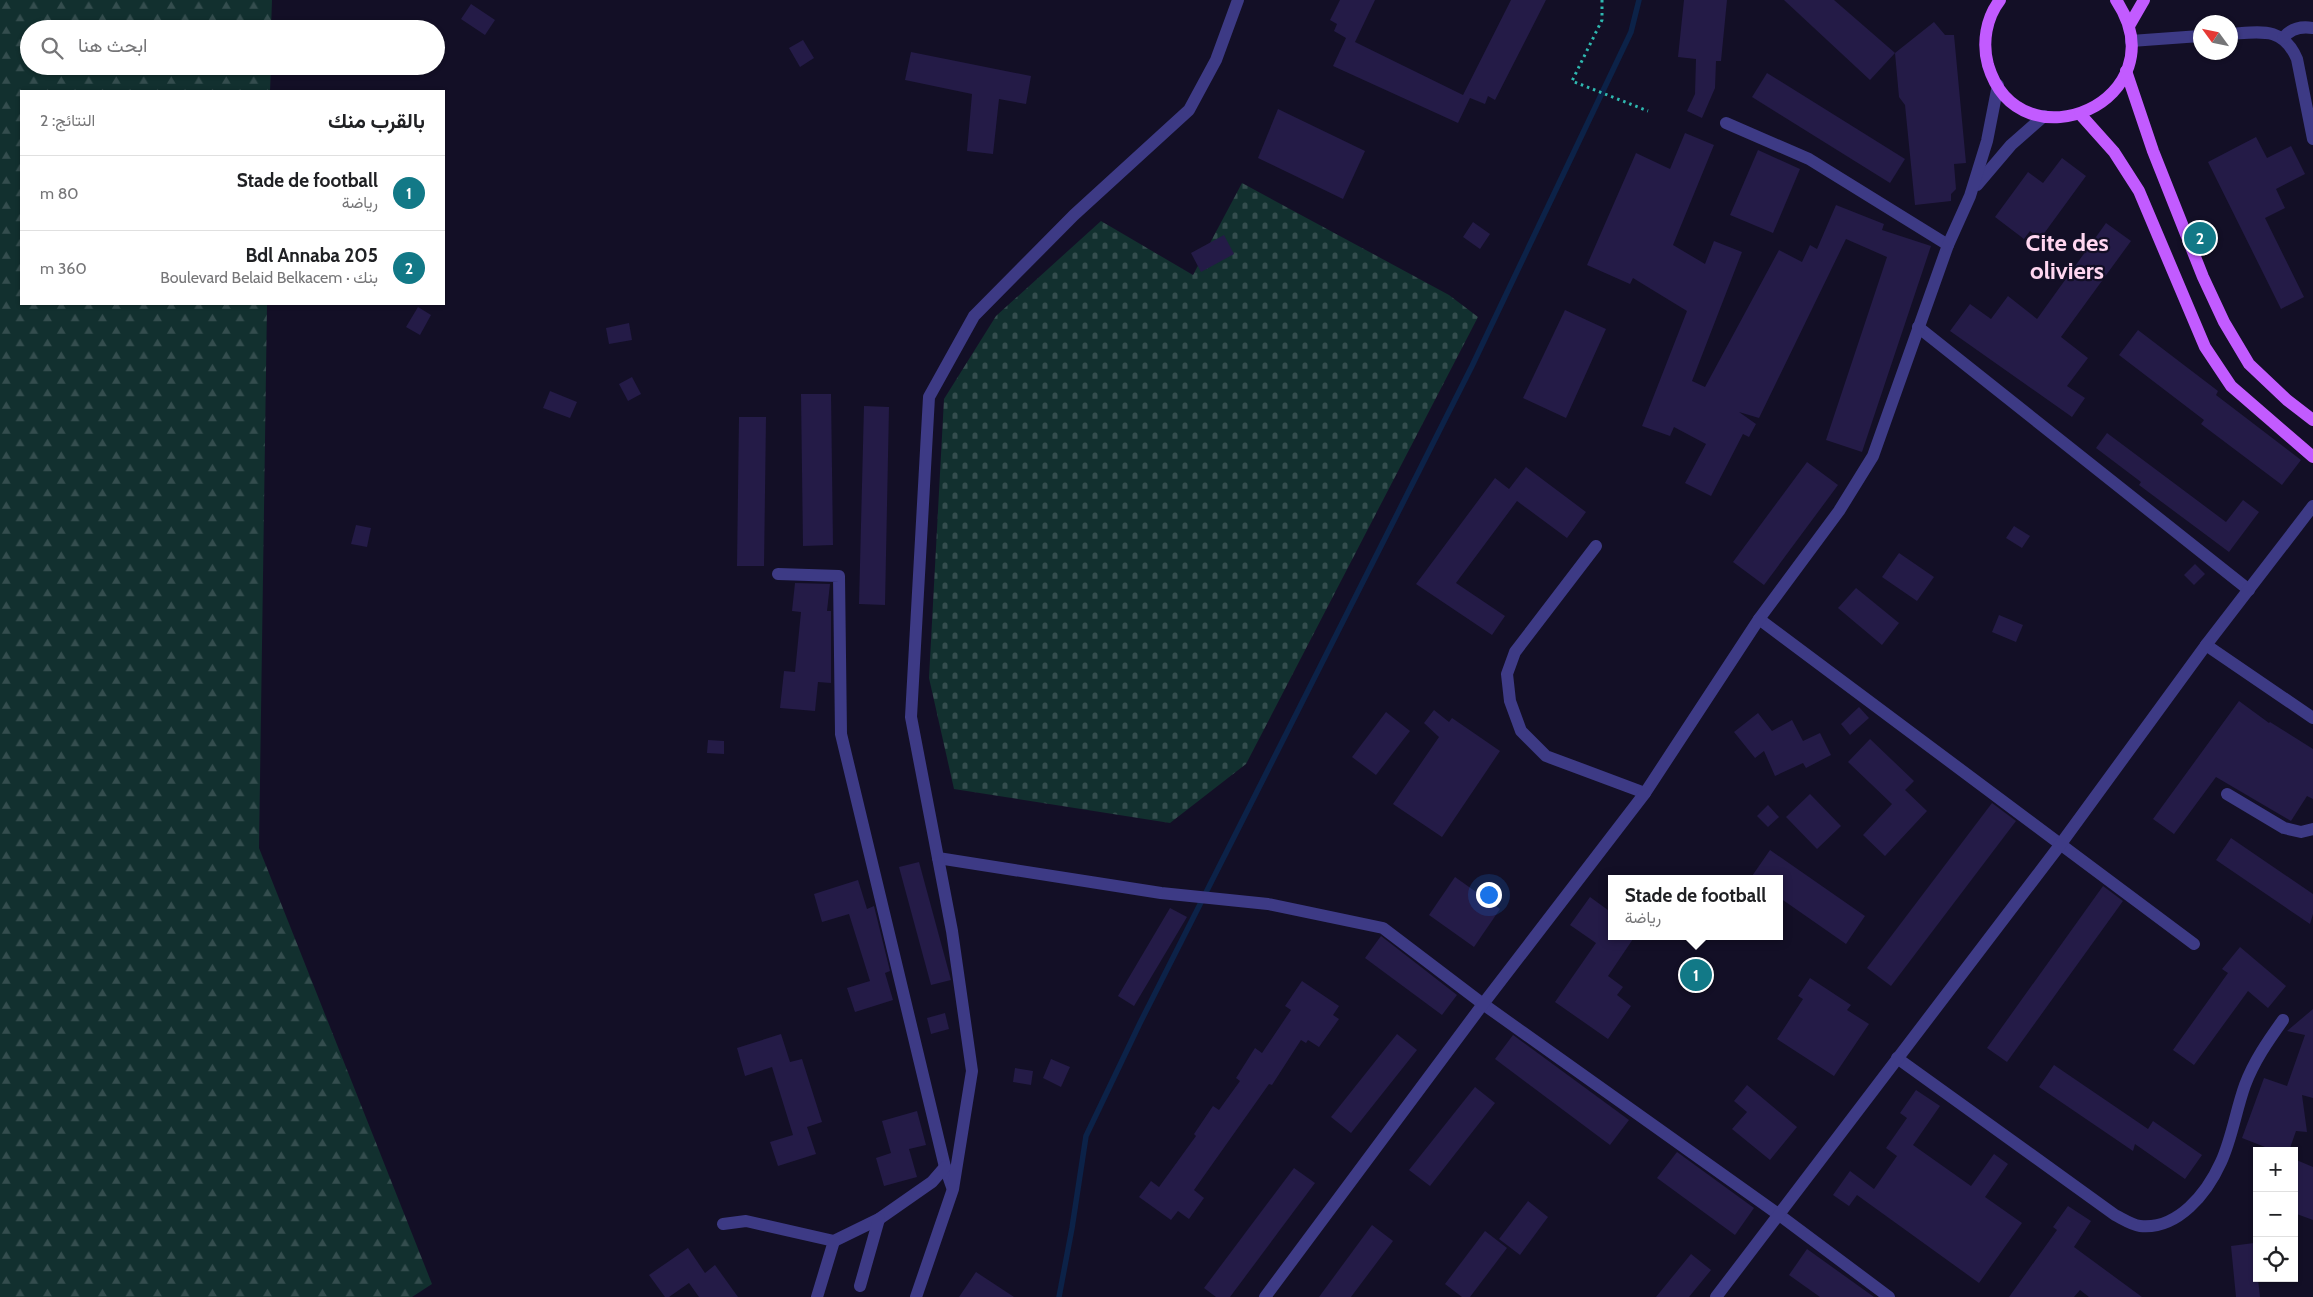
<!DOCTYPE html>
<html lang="ar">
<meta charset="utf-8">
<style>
:root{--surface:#fff;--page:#f6f6f6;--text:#202124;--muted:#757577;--line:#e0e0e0;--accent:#127987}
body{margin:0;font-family:Cabin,Vazirmatn,sans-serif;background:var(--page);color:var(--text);direction:rtl}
.controls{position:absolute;right:15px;bottom:15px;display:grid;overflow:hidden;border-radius:0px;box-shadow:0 1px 4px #0004}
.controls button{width:45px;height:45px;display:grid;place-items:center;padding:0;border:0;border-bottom:1px solid var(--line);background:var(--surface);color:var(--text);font:25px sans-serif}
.compass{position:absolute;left:2193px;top:15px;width:45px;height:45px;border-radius:50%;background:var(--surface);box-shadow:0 1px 4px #0004;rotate:303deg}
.you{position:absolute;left:1488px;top:894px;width:18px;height:18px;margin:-12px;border:4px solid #fff;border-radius:50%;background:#1a73e8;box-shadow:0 0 0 8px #1a73e833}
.badge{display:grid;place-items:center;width:32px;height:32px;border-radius:50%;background:var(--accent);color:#fff;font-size:16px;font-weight:700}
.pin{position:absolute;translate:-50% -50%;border:2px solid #fff;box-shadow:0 1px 5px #0006}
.popup{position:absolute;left:1608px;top:875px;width:175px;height:65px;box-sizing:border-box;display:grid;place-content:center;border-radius:0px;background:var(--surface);filter:drop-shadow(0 1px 4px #0005);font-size:16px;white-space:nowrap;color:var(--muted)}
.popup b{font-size:19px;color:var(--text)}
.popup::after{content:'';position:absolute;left:50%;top:100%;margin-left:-10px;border:10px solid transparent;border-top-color:var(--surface)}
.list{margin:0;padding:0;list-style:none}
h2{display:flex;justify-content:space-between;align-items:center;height:65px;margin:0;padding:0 20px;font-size:21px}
h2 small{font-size:16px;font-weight:400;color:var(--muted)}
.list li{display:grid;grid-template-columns:32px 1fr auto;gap:15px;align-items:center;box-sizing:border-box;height:75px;padding:0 20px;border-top:1px solid var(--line)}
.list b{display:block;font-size:19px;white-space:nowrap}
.list p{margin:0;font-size:16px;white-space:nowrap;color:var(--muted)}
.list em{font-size:16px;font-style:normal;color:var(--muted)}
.icon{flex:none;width:28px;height:28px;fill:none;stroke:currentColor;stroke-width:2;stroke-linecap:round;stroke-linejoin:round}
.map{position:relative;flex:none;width:2313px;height:1297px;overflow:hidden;direction:ltr}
.search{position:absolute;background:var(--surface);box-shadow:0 1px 4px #0004;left:20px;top:20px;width:425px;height:55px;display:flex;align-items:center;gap:12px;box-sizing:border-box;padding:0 18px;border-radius:28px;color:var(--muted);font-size:19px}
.panel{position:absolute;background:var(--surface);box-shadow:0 1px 4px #0004;left:20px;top:90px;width:425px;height:215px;border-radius:0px;direction:rtl}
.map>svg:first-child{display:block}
.forest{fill:url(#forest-firs)}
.cemetery{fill:url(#cemetery-stones)}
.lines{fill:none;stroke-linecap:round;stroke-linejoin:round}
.stream{stroke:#0c2248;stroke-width:5.5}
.building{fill:#241b47}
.path{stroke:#2fb8b0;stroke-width:3;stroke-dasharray:2.5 4;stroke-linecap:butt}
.minor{stroke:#3d3a85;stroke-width:12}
.major{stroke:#c25bff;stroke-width:12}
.labels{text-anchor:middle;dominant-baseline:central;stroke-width:4.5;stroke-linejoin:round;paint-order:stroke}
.district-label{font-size:24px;font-weight:bold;fill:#ffd6f0;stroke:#130f26}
</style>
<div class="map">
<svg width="2313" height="1297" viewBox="0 0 2313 1297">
<defs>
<pattern id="forest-firs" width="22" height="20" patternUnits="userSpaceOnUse" patternTransform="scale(1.25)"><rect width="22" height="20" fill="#12302f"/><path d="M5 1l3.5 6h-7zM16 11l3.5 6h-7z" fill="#344d4e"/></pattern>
<pattern id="cemetery-stones" width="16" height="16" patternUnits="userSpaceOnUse" patternTransform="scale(1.25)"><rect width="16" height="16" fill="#12302f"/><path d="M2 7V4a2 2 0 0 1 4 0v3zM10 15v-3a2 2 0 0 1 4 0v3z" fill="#344d4e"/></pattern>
</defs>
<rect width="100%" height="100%" fill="#130f26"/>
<path class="forest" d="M0,0H272L271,29H29V66H271L270,91H21V304H267L259,848L432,1284L412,1297H0Z"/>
<path class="cemetery" d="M1242,183L1449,295L1478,317L1246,764L1170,823L954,789L929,678L944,399L996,316L1101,221L1193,275Z"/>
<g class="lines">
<path class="stream" d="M1059,1297L1072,1228L1086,1136L1140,1023L1472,366L1631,32L1639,0"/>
</g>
<g class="building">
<path d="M1340,0H1375L1355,42L1463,95L1511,0H1546L1495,100L1488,96L1485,104L1470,98L1458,123L1333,66L1346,38L1334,31L1337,24L1330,20Z"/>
<path d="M1684,0H1727L1721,61H1716L1715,88L1702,118L1687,111L1695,94L1696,59L1678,57Z"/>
<path d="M1784,0H1834L1895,53L1870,80Z"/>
<path d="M471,4L495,20L485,35L461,19Z"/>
<path d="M1934,22L1945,35H1954L1966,163L1954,164L1956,189L1951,194V201L1915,205L1905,105L1899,97L1895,53Z"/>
<path d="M803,40L814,58L800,67L789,48Z"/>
<path d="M911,52L1031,76L1026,104L999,99L993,154L967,151L972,94L905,80Z"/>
<path d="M1767,73L1905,159L1890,183L1752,97Z"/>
<path d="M1278,109L1365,151L1343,199L1258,158Z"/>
<path d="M1685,133L1714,145L1673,245L1705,264L1714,241L1742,252L1692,381L1705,387L1779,250L1802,262L1810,245L1817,249L1836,205L1884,224L1882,230L1931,246L1862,452L1826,440L1887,257L1846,239L1759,418L1739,412L1756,424L1749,437L1743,434L1711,496L1685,483L1706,444L1674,427L1670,436L1642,426L1687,311L1633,278L1630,284L1587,265L1636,153L1670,169Z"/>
<path d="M2256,137L2267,158L2291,146L2305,174L2276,189L2285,208L2265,218L2304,297L2281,309L2208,162Z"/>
<path d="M1758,150L1800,169L1773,233L1730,215Z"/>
<path d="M2062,158L2086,176L2040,239L2030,231L2024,239L1995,217L2028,172L2043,183Z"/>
<path d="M1473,222L1490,234L1480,249L1463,237Z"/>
<path d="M2106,223L2131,241L2061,337L2088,358L2067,386L2085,398L2072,417L1950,331L1970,304L1991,319L2008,296L2037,319Z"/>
<path d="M1224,235L1234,254L1201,272L1191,253Z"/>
<path d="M418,307L431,315L420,335L406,327Z"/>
<path d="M1565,310L1606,329L1566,418L1523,398Z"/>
<path d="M629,323L632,340L609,344L606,328Z"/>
<path d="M2138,330L2218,391L2216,395L2301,460L2282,485L2201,424L2204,420L2119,355Z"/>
<path d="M632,377L641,394L628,401L619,384Z"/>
<path d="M550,391L577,402L570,418L543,408Z"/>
<path d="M801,394H831L833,545L803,546Z"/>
<path d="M864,406L889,407L885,605L859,604Z"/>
<path d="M739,417H766L764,566H737Z"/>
<path d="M2107,433L2226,522L2243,500L2259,512L2229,552L2139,485L2141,482L2096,448Z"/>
<path d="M1807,462L1838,485L1764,585L1733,562Z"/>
<path d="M1526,467L1586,512L1567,538L1517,501L1456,583L1505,616L1492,635L1416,584L1495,478L1509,489Z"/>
<path d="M356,525L371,528L367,547L351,544Z"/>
<path d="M2014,526L2030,536L2022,548L2006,538Z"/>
<path d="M1899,553L1934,577L1917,601L1882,577Z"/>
<path d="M2195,564L2205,574L2194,585L2184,575Z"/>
<path d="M795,583L830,584L827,611H831V683L818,682L815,711L780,708L784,671L795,672L801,612L792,611Z"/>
<path d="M1856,588L1899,623L1882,645L1838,608Z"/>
<path d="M1999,615L2023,625L2016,642L1992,632Z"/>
<path d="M2239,701L2269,723L2270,722L2313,749V799L2307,796L2291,821L2216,777L2174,834L2153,819Z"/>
<path d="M1859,707L1869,718L1850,735L1841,724Z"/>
<path d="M1434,710L1449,722L1452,718L1500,751L1442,837L1393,804L1439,737L1424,723Z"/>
<path d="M1386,712L1410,731L1376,775L1352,757Z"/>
<path d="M1758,713L1772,731L1792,720L1803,741L1820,733L1831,755L1806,768L1803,763L1775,776L1764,751L1755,758L1734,732Z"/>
<path d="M1870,739L1914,781L1905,790L1927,811L1885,856L1863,835L1892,804L1848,762Z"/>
<path d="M708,740L724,741V754L707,753Z"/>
<path d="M1810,794L1841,826L1817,849L1786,817Z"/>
<path d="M1992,803L2016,821L1891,986L1867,968Z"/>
<path d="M1768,805L1779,817L1768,827L1757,816Z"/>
<path d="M2231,838L2313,894V914L2310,924L2216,860Z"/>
<path d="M1770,850L1865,916L1846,944L1780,898V879H1750Z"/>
<path d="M919,862L951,980L931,985L899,867Z"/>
<path d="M1455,877L1500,909L1474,947L1429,915Z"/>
<path d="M858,880L867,909L874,906L890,971L885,973L893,1000L855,1012L847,988L870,981L849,914L822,922L814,894Z"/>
<path d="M2103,886L2123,901L2007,1062L1987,1048Z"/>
<path d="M1590,897L1612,913V936H1635L1608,976L1623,987L1617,995L1631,1006L1608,1039L1555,1002L1596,943L1570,925Z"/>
<path d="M1170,908L1187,917L1134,1006L1118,996Z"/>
<path d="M1381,936L1457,995L1442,1015L1365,958Z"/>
<path d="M2240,947L2286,986L2268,1008L2248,991L2194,1065L2173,1050L2228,973L2222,969Z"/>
<path d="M1810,978L1851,1005L1847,1010L1869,1024L1834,1076L1777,1039L1803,999L1798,996Z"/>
<path d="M1302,981L1339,1006L1333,1015L1339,1019L1319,1047L1308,1040L1306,1043L1301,1040L1272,1085L1269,1084L1194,1190L1204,1198L1189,1219L1178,1211L1171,1220L1139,1197L1151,1181L1159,1187L1196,1136L1194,1134L1213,1106L1219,1110L1240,1081L1236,1078L1255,1048L1262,1053L1291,1010L1285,1006Z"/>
<path d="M2313,1009V1098L2302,1095L2307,1132L2296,1131L2289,1151H2264L2265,1147L2242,1138L2264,1078L2287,1086L2305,1035L2287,1031Z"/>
<path d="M945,1013L949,1029L931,1034L927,1018Z"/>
<path d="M781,1034L790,1062L802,1059L822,1122L807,1127L816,1154L778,1166L770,1142L793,1135L772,1067L745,1076L737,1048Z"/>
<path d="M1397,1034L1417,1050L1351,1133L1331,1117Z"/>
<path d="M1513,1035L1629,1120L1610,1145L1495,1059Z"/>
<path d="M1051,1059L1070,1067L1061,1087L1043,1078Z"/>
<path d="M2054,1065L2148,1129L2153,1121L2202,1155L2185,1179L2135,1144L2133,1151L2039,1087Z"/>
<path d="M1015,1068L1033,1071L1031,1085L1013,1082Z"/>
<path d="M1747,1085L1797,1127L1770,1160L1732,1129L1747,1112L1734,1101Z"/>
<path d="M1475,1087L1495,1103L1430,1186L1409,1170Z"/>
<path d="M1916,1090L1940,1106L1913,1145L1971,1186L1994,1154L2008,1164L1985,1197L2022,1223L1979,1283L1857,1195L1849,1206L1833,1195L1850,1171L1874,1189L1897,1156L1886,1148L1907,1118L1900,1113Z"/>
<path d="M917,1111L926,1145L909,1149L917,1177L884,1186L876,1158L891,1153L882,1121Z"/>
<path d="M1677,1152L1754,1208L1735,1235L1657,1178Z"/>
<path d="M2294,1159L2313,1167V1220L2294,1213Z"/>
<path d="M1294,1168L1315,1183L1230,1297H1216L1204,1288Z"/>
<path d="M1528,1201L1548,1217L1520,1255L1499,1239Z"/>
<path d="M2068,1206L2091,1221L2074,1247L2142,1297H2089L2080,1290L2074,1297H2009L2057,1230L2053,1227Z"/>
<path d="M1372,1225L1393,1241L1351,1297H1319Z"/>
<path d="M1485,1231L1507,1248L1470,1297H1462L1445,1284Z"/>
<path d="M2254,1243L2260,1297H2236L2231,1246Z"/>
<path d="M688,1248L705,1273L715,1265L738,1297H699L689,1283L669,1297H665L649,1275Z"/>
<path d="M1807,1249L1874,1297H1820L1789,1275Z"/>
<path d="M1691,1254L1711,1270L1689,1297H1656Z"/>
<path d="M976,1272L1014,1297H959Z"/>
</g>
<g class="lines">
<path class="path" d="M1602,0V20L1572,81L1648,111"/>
<g class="minor">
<path d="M2230,34C2260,32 2283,26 2297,59L2313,139"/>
<path d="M2283,38C2291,28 2301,26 2313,28"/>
<path d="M2131,41L2200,36"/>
<path d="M1726,123L1809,159L1948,245"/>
<path d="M1977,185L2011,145L2044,116"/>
<path d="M1918,327L2249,590"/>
<path d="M1596,546L1515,652L1507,674L1510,701L1521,731L1546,756L1645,793"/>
<path d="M778,574L839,576L841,734L945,1167L952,1187"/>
<path d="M1759,619L2194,944"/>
<path d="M2206,645L2313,718"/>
<path d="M2227,794L2284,828L2301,832L2313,829"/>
<path d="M938,858L1161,893L1268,904L1383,928L1483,1004L1778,1214L1889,1297"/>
<path d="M1897,1058L2115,1215C2123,1219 2132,1225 2140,1226C2178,1230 2207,1193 2221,1162C2232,1138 2236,1110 2245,1085C2254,1061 2268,1041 2283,1020"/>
<path d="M723,1224L746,1221L834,1241L879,1219L932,1182L945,1167"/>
<path d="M860,1286L879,1219"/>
<path d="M817,1297L834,1241"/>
<path d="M916,1297L953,1189L972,1071L952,931L911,717L929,397L974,316L1074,215L1189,110L1216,60L1238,0"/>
<path d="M1265,1297L1483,1004L1645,793L1759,619L1839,511L1873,456L1948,245L1970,196L1987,141L1998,85"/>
<path d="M1716,1297L2060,845L2206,645L2313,506"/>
</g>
<g class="major">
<path d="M2000,0C1986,18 1982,43 1988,65C2020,171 2182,99 2116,0"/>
<path d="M2129,26L2144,0"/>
<path d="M2126,71L2153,151L2203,277L2224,322L2249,364L2287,400L2313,420"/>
<path d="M2080,114L2114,152L2139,191L2205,347L2231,386L2313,457"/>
</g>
</g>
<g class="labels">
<g class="district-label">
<text x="2067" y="242">Cite des<tspan x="2067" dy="28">oliviers</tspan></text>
</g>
</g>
</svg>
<div class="controls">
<button>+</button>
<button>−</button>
<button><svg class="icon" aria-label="locate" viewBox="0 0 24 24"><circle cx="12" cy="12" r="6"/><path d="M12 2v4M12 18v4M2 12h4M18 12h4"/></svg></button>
</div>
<svg class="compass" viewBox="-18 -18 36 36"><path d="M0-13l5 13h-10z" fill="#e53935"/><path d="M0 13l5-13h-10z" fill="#757577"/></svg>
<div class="you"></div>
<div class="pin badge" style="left:1696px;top:975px">1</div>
<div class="popup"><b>Stade de football</b>رياضة</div>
<div class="pin badge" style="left:2200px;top:238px">2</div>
<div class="search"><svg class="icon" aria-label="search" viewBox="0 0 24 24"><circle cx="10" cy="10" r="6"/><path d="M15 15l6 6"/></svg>ابحث هنا</div>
<section class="panel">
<h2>بالقرب منك<small>النتائج: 2</small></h2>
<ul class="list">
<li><span class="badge">1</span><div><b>Stade de football</b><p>رياضة</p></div><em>80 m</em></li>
<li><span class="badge">2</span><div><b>Bdl Annaba 205</b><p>بنك · Boulevard Belaid Belkacem</p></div><em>360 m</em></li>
</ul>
</section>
</div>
